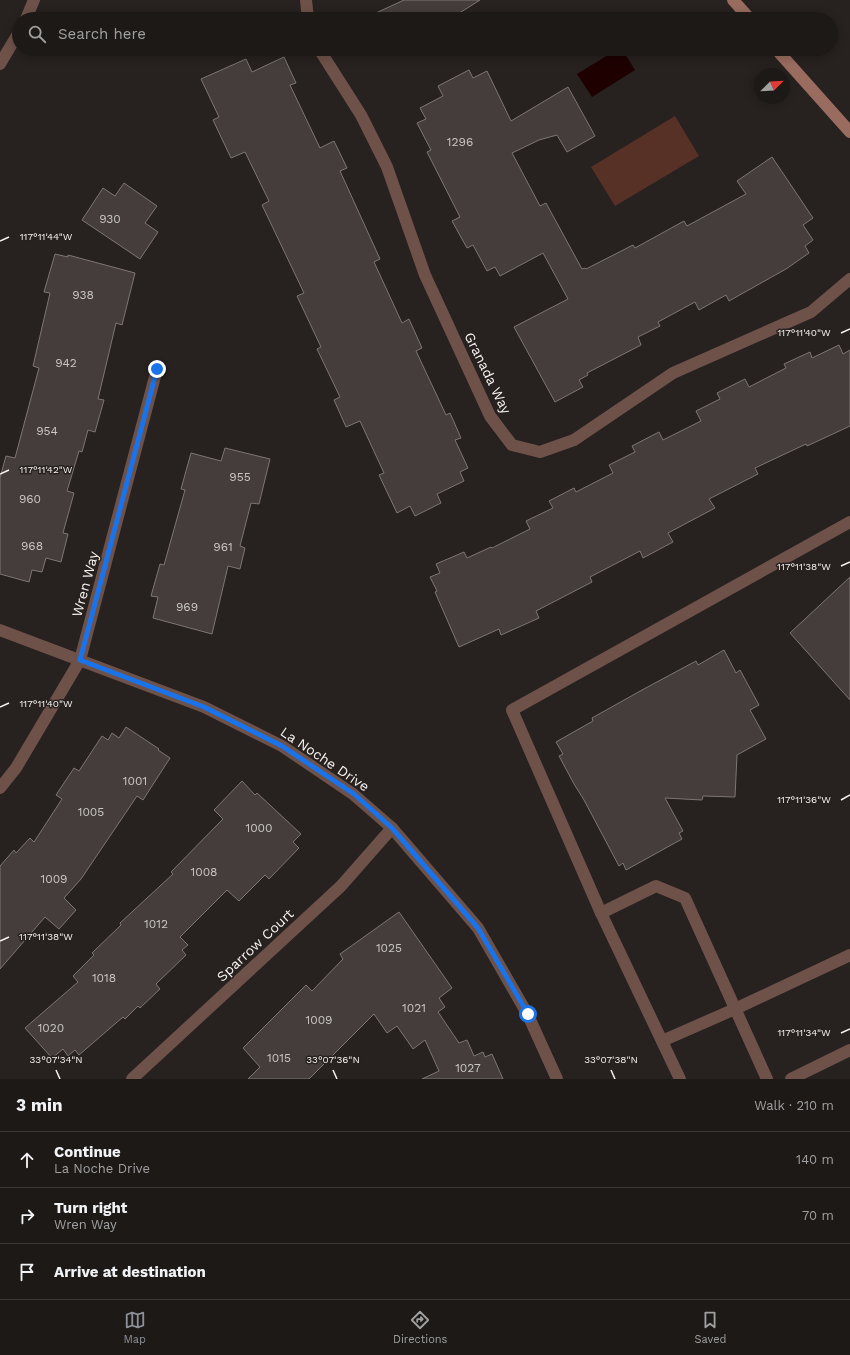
<!DOCTYPE html>
<meta charset="utf-8">
<style>
:root{--surface:#1d1917;--page:#252220;--text:#f1f3f6;--muted:#a0a0a1;--line:#3b3836;--accent:#8c9099}
body{margin:0;font-family:"Work Sans",sans-serif;background:var(--page);color:var(--text)}
.compass{position:absolute;left:754px;top:68px;width:36px;height:36px;border-radius:50%;background:var(--surface);box-shadow:0 2px 10px #0003;rotate:66deg}
.stop{position:absolute;width:12px;height:12px;margin:-9px;border:3px solid #1a73e8;border-radius:50%;background:#fff}
.stop.end{background:#1a73e8;border-color:#fff;box-shadow:0 1px 4px #0008}
.list{margin:0;padding:0;list-style:none}
h2{display:flex;justify-content:space-between;align-items:center;height:52px;margin:0;padding:0 16px;font-size:17px}
h2 small{font-size:13px;font-weight:400;color:var(--muted)}
.list li{display:grid;grid-template-columns:26px 1fr auto;gap:12px;align-items:center;box-sizing:border-box;height:56px;padding:0 16px;border-top:1px solid var(--line)}
.list b{display:block;font-size:15px;white-space:nowrap}
.list p{margin:0;font-size:13px;white-space:nowrap;color:var(--muted)}
.list em{font-size:13px;font-style:normal;color:var(--muted)}
.icon{flex:none;width:22px;height:22px;fill:none;stroke:currentColor;stroke-width:2;stroke-linecap:round;stroke-linejoin:round}
.map{position:relative;flex:none;width:850px;height:1079px;overflow:hidden}
.search{position:absolute;background:var(--surface);box-shadow:0 2px 10px #0003;left:12px;right:12px;top:12px;height:44px;display:flex;align-items:center;gap:10px;box-sizing:border-box;padding:0 14px;border-radius:22px;color:var(--muted);font-size:15px}
.sheet{height:220px;background:var(--surface)}
nav{display:flex;justify-content:space-around;align-items:center;box-sizing:border-box;height:56px;border-top:1px solid var(--line);background:var(--surface);font-size:11px;color:var(--muted)}
nav a{display:grid;justify-items:center;gap:2px}
nav .on{color:var(--accent)}
.map>svg:first-child{display:block}
.green{fill:#573126}
.water{fill:#1e0000}
.building{fill:#443d3b;stroke:#7e7674}
.lines{fill:none;stroke-linecap:round;stroke-linejoin:round}
.service{stroke:#6e524a;stroke-width:12}
.minor{stroke:#6e524a;stroke-width:12}
.tertiary{stroke:#6e524a;stroke-width:12}
.secondary{stroke:#996c5f;stroke-width:12}
.route{stroke:#1a73e8;stroke-width:5}
.ticks{fill:none;stroke:#f7f3f1;stroke-width:1.5}
.labels{text-anchor:middle;dominant-baseline:central;stroke-width:3;stroke-linejoin:round;paint-order:stroke}
.number-label{font-size:12px;fill:#cac6c4}
.street-label{font-size:14px;fill:#f7f3f1;stroke:#27211f}
.ticks-label{font-size:10px;text-anchor:middle;fill:#f7f3f1;stroke:#27211f;stroke-width:3;stroke-linejoin:round;paint-order:stroke}
</style>
<div class="map">
<svg width="850" height="1079" viewBox="0 0 850 1079">
<rect width="100%" height="100%" fill="#27211f"/>
<path class="green" d="M675,116L699,156L615,206L591,167Z"/>
<path class="water" d="M618,49H622L635,70L592,97L577,74Z"/>
<g class="building">
<path d="M404,0H480L450,19H380L376,13Z"/>
<path d="M284,57L296,83L290,85L320,148L334,141L347,168L340,171L380,259L374,262L402,323L409,319L422,348L416,351L446,415L450,413L461,438L455,440L468,468L460,472L464,481L437,494L441,503L415,516L410,506L397,513L379,475L384,473L360,421L346,427L334,400L340,397L317,349L321,347L297,296L304,293L262,205L269,201L245,152L231,158L213,120L219,117L201,79L246,59L252,72Z"/>
<path d="M469,70L473,78L487,71L511,121L568,87L595,136L567,152L557,135L539,140L512,153L540,206L546,203L582,269L585,268L586,269L633,245L635,248L684,221L687,226L746,194L737,181L772,157L813,218L803,225L813,240L805,246L809,253L786,269L729,301L726,295L699,310L695,302L658,322L660,326L638,337L641,345L587,373L588,375L579,380L583,387L555,402L514,327L568,299L543,253L500,276L495,267L487,271L473,245L467,248L452,221L460,217L427,152L431,150L417,123L426,119L420,108L443,96L438,86Z"/>
<path d="M124,183L157,206L145,223L158,232L140,259L82,220L103,188L115,196Z"/>
<path d="M55,254L68,257V255L135,273L122,325L116,323L98,399L104,400L95,432L88,430L82,452L79,451L67,491L74,493L63,533L68,534L61,562L46,558L42,572L32,570L29,582L0,574V478L6,456L15,458L39,368L33,366L50,293L44,292Z"/>
<path d="M839,345L843,354L850,350V426L807,446L806,444L755,468L758,474L709,499L715,508L668,533L673,542L643,558L640,551L590,577L592,582L536,611L539,618L501,635L499,629L459,647L435,592L437,591L430,577L440,573L436,564L464,552L467,558L491,547L492,548L530,529L526,521L553,508L549,501L574,488L576,492L613,473L609,465L635,452L632,446L659,432L663,440L701,421L696,411L720,399L717,393L745,379L749,387L786,368L784,364L810,352L812,358Z"/>
<path d="M225,448L270,459L259,504L251,503L240,546L245,548L240,569L228,566L212,634L153,618L158,597L151,596L160,564L164,565L185,490L181,489L191,453L221,461Z"/>
<path d="M850,577V700L790,633Z"/>
<path d="M724,650L736,673L740,670L759,705L750,710L766,739L737,755L735,797L703,796L702,800L665,798L683,831L679,833L682,839L626,870L623,863L619,866L584,800L574,784L559,756L563,754L556,742L593,721L592,718L642,690L696,661L698,665Z"/>
<path d="M126,727L159,749L158,750L170,758L143,800L137,796L81,879L64,898L76,910L59,929L45,917L0,969V866L14,850L16,853L30,838L34,842L62,799L56,795L74,768L79,771L102,736L108,740L112,733L119,738Z"/>
<path d="M242,781L255,795L257,793L301,834L293,842L299,848L269,879L265,875L239,901L227,890L180,937L188,945L182,950L186,955L156,984L160,989L140,1008L138,1006L125,1019L123,1017L79,1055L75,1050L68,1056L63,1049L52,1058L25,1028L78,982L73,976L94,955L92,953L121,925L120,923L173,874L171,872L223,819L214,810Z"/>
<path d="M399,912L452,988L439,998L445,1007L438,1012L459,1043L467,1040L474,1056L483,1052L485,1057L492,1054L503,1079H422L439,1071L425,1040L413,1049L397,1026L387,1033L374,1014L309,1079H248L260,1067L243,1048L306,985L312,991L343,959L340,954Z"/>
</g>
<g class="lines">
<g class="service">
<path d="M601,913L656,886L685,898L767,1079"/>
<path d="M662,1041L735,1009L850,955"/>
<path d="M680,1079L601,913L512,710L850,522"/>
<path d="M791,1079L850,1050"/>
</g>
<g class="minor">
<path d="M306,0L308,19"/>
<path d="M319,49L361,115L387,167L425,275L490,416L512,445L540,452L574,440L673,373L811,312L850,279"/>
<path d="M0,630L204,707L282,746L353,794L392,828L478,928L528,1015L557,1079"/>
<path d="M0,788L16,768L80,660L157,369"/>
<path d="M132,1079L341,886L392,828"/>
</g>
<g class="tertiary">
<path d="M26,19L34,0"/>
<path d="M0,64L19,32"/>
</g>
<g class="secondary">
<path d="M733,0L750,19"/>
<path d="M776,49L850,132"/>
</g>
</g>
<g class="lines">
<path class="route" d="M157,369L80,660L204,707L282,746L354,794L392,828L478,928L528,1014"/>
</g>
<path class="ticks" d="M0,241L9,237M841,333L850,329M0,474L9,470M841,566L850,562M0,707L9,703M841,800L850,795M0,941L9,937M841,1033L850,1029M56,1070L60,1079M333,1070L337,1079M611,1070L615,1079"/>
<g class="labels">
<g class="number-label">
<text x="460" y="142">1296</text>
<text x="110" y="219">930</text>
<text x="83" y="295">938</text>
<text x="66" y="363">942</text>
<text x="47" y="431">954</text>
<text x="240" y="477">955</text>
<text x="30" y="499">960</text>
<text x="32" y="546">968</text>
<text x="223" y="547">961</text>
<text x="187" y="607">969</text>
<text x="135" y="781">1001</text>
<text x="91" y="812">1005</text>
<text x="259" y="828">1000</text>
<text x="204" y="872">1008</text>
<text x="54" y="879">1009</text>
<text x="156" y="924">1012</text>
<text x="389" y="948">1025</text>
<text x="104" y="978">1018</text>
<text x="414" y="1008">1021</text>
<text x="319" y="1020">1009</text>
<text x="51" y="1028">1020</text>
<text x="279" y="1058">1015</text>
<text x="468" y="1068">1027</text>
</g>
<g class="street-label">
<text transform="translate(488 373) rotate(64)">Granada Way</text>
<text transform="translate(85 584) rotate(-75)">Wren Way</text>
<text transform="translate(325 759) rotate(34)">La Noche Drive</text>
<text transform="translate(255 945) rotate(-43)">Sparrow Court</text>
</g>
</g>
<g class="ticks-label">
<text x="46" y="240">117°11'44"W</text>
<text x="804" y="336">117°11'40"W</text>
<text x="46" y="473">117°11'42"W</text>
<text x="804" y="570">117°11'38"W</text>
<text x="46" y="707">117°11'40"W</text>
<text x="804" y="803">117°11'36"W</text>
<text x="46" y="940">117°11'38"W</text>
<text x="804" y="1036">117°11'34"W</text>
<text x="56" y="1063">33°07'34"N</text>
<text x="333" y="1063">33°07'36"N</text>
<text x="611" y="1063">33°07'38"N</text>
</g>
</svg>
<svg class="compass" viewBox="-18 -18 36 36"><path d="M0-13l5 13h-10z" fill="#e53935"/><path d="M0 13l5-13h-10z" fill="#a0a0a1"/></svg>
<div class="stop" style="left:528px;top:1014px"></div>
<div class="stop end" style="left:157px;top:369px"></div>
<div class="search"><svg class="icon" aria-label="search" viewBox="0 0 24 24"><circle cx="10" cy="10" r="6"/><path d="M15 15l6 6"/></svg>Search here</div>
</div>
<section class="sheet">
<h2>3 min<small>Walk · 210 m</small></h2>
<ul class="list">
<li><svg class="icon" aria-label="ahead" viewBox="0 0 24 24"><path d="M12 20V5M6 11l6-6 6 6"/></svg><div><b>Continue</b><p>La Noche Drive</p></div><em>140 m</em></li>
<li><svg class="icon" aria-label="right" viewBox="0 0 24 24"><path d="M7 20v-9h11M14 6l5 5-5 5"/></svg><div><b>Turn right</b><p>Wren Way</p></div><em>70 m</em></li>
<li><svg class="icon" aria-label="arrive" viewBox="0 0 24 24"><path d="M6 21V4h12l-3 4 3 4H6"/></svg><div><b>Arrive at destination</b></div></li>
</ul>
</section>
<nav>
<a class="on"><svg class="icon" aria-label="map" viewBox="0 0 24 24"><path d="M3 6l6-2 6 2 6-2v14l-6 2-6-2-6 2zM9 4v14M15 6v14"/></svg>Map</a>
<a><svg class="icon" aria-label="directions" viewBox="0 0 24 24"><path d="M12 3l9 9-9 9-9-9zM9 14v-3h6M13 9l2 2-2 2"/></svg>Directions</a>
<a><svg class="icon" aria-label="saved" viewBox="0 0 24 24"><path d="M7 4h10v16l-5-4-5 4z"/></svg>Saved</a>
</nav>
